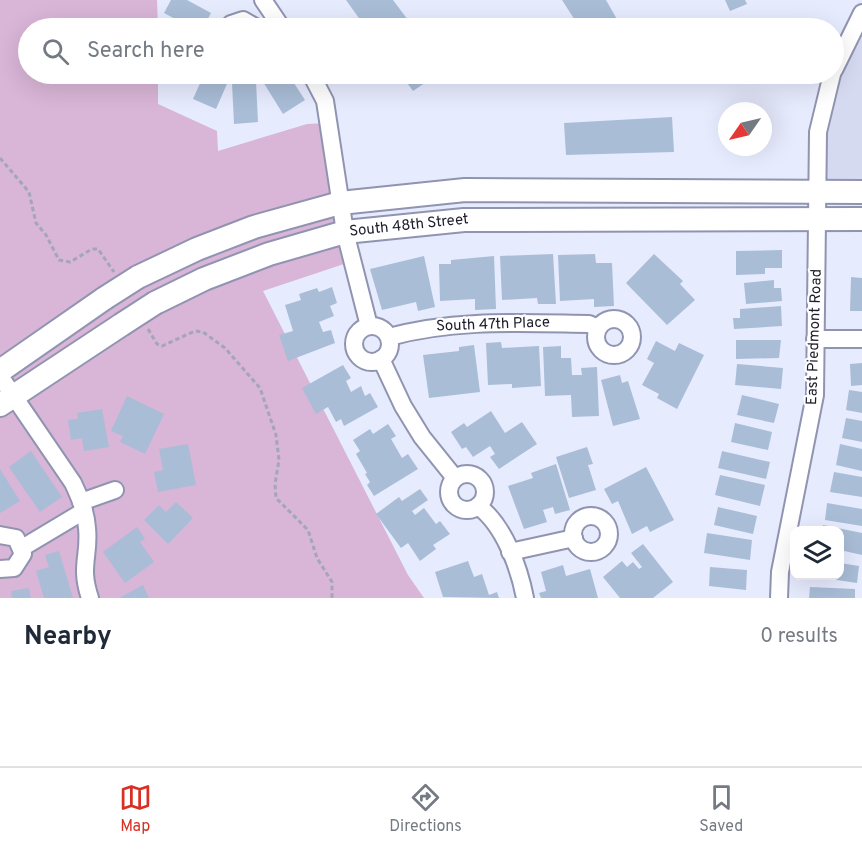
<!DOCTYPE html>
<style>
:root{--surface:#fff;--page:#f2f2f3;--text:#1f2937;--muted:#747a83;--line:#e0e1e3;--accent:#d93025}
body{margin:0;font-family:Overpass,sans-serif;background:var(--page);color:var(--text)}
.controls{position:absolute;right:18px;bottom:18px;display:grid;overflow:hidden;border-radius:12px;box-shadow:0 6px 24px #0002}
.controls button{width:54px;height:54px;display:grid;place-items:center;padding:0;border:0;border-bottom:2px solid var(--line);background:var(--surface);color:var(--text);font:30px sans-serif}
.compass{position:absolute;left:718px;top:102px;width:54px;height:54px;border-radius:50%;background:var(--surface);box-shadow:0 6px 24px #0002;rotate:236deg}
.list{margin:0;padding:0;list-style:none}
h2{display:flex;justify-content:space-between;align-items:center;height:78px;margin:0;padding:0 24px;font-size:26px}
h2 small{font-size:20px;font-weight:400;color:var(--muted)}
.icon{flex:none;width:33px;height:33px;fill:none;stroke:currentColor;stroke-width:2;stroke-linecap:round;stroke-linejoin:round}
.map{position:relative;flex:none;width:862px;height:598px;overflow:hidden}
.search{position:absolute;background:var(--surface);box-shadow:0 6px 24px #0002;left:18px;right:18px;top:18px;height:66px;display:flex;align-items:center;gap:15px;box-sizing:border-box;padding:0 21px;border-radius:33px;color:var(--muted);font-size:22px}
.sheet{height:168px;background:var(--surface)}
nav{display:flex;justify-content:space-around;align-items:center;box-sizing:border-box;height:84px;border-top:2px solid var(--line);background:var(--surface);font-size:16px;color:var(--muted)}
nav a{display:grid;justify-items:center;gap:3px}
nav .on{color:var(--accent)}
.map>svg:first-child{display:block}
.built{fill:#d6daf1}
.green{fill:#d9b5d7}
.building{fill:#a9bdd7}
.lines{fill:none;stroke-linecap:round;stroke-linejoin:round}
.minor-casing{stroke:#9094b1;stroke-width:20}
.secondary-casing{stroke:#9094b1;stroke-width:26}
.path{stroke:#a3a6b6;stroke-width:3;stroke-dasharray:4.5 3;stroke-linecap:butt}
.minor{stroke:#fff;stroke-width:16}
.secondary{stroke:#fff;stroke-width:22}
.secondary-bridge-casing{stroke:#9094b1;stroke-width:26;stroke-linecap:butt}
.secondary-bridge{stroke:#fff;stroke-width:22}
.labels{text-anchor:middle;dominant-baseline:central;stroke-width:4.5;stroke-linejoin:round;paint-order:stroke}
.street-label{font-size:15px;fill:#1c1d28;stroke:#fff}
</style>
<div class="map">
<svg width="862" height="598" viewBox="0 0 862 598">
<rect width="100%" height="100%" fill="#e7ebfe"/>
<path class="built" d="M862,13V205H817L818,132Z"/>
<path class="green" d="M0,0H157L158,28H28V74H158V104L217,131L218,151L307,124L327,123L353,261L263,291L408,575L424,598H0Z"/>
<g class="building">
<path d="M171,0H187L211,13L203,28H192L164,13Z"/>
<path d="M346,0H393L414,28H366Z"/>
<path d="M562,0H606L622,28H580Z"/>
<path d="M725,0H745L747,4L730,11Z"/>
<path d="M212,74L230,77L216,109L193,99L201,81L208,84Z"/>
<path d="M266,74H288L305,100L283,114L260,77Z"/>
<path d="M371,74H385L388,77L377,84Z"/>
<path d="M395,74H438L413,91L402,76L399,79Z"/>
<path d="M709,74H729L712,80Z"/>
<path d="M256,81L258,122L234,124L232,83Z"/>
<path d="M672,117L674,152L566,155L564,123Z"/>
<path d="M782,250V268H765V274L736,275V251Z"/>
<path d="M553,254L556,304H538L537,298L502,300L500,256Z"/>
<path d="M595,254L596,263H612L614,306L594,307V299L560,301L558,255Z"/>
<path d="M654,254L683,281L680,284L695,300L667,325L626,283Z"/>
<path d="M424,256L435,307L418,311L416,302L382,310L370,269Z"/>
<path d="M494,256L496,309L475,310V299L440,301L439,264H451V260Z"/>
<path d="M851,277L862,278V311H850Z"/>
<path d="M774,280V288H781L782,301L746,304L744,283Z"/>
<path d="M332,287L337,303L330,306L334,316L319,322L323,332L331,330L335,343L288,361L279,335L293,331L285,305L301,300L299,294L317,288L319,292Z"/>
<path d="M781,306L782,326L734,329L733,318H740V309Z"/>
<path d="M736,340H781L779,358L736,359Z"/>
<path d="M656,341L675,351L679,343L704,355L677,409L657,398L659,394L642,385L654,363L647,359Z"/>
<path d="M501,342L502,348L539,346L541,386L512,388V384L488,385L486,343Z"/>
<path d="M474,345L480,392L429,398L423,355L459,351V347Z"/>
<path d="M561,346V358H571L572,375H582L581,368L597,367L599,416L572,417L571,395L545,396L543,347Z"/>
<path d="M862,363V385L851,386L850,364Z"/>
<path d="M737,364L783,368L781,389L735,385Z"/>
<path d="M343,365L351,378L346,381L351,392L361,386L365,396L370,393L378,407L344,426L341,419L336,422L328,407L316,414L302,388Z"/>
<path d="M620,375L622,383L628,381L640,419L613,426L601,380Z"/>
<path d="M849,390L862,392V413L846,410Z"/>
<path d="M742,395L779,404L774,423L737,415Z"/>
<path d="M127,396L164,414L145,454L120,442L123,436L111,431Z"/>
<path d="M102,409L109,447L84,451L82,438L71,440L68,420L78,419L77,413Z"/>
<path d="M491,411L505,433L522,422L537,444L499,469L490,457L495,454L490,446L473,457L466,447L462,449L451,432L464,423L467,427Z"/>
<path d="M846,418L862,421V442L842,438Z"/>
<path d="M735,423L772,432L768,450L731,442Z"/>
<path d="M388,424L396,436L391,439L402,458L408,454L418,469L374,496L367,485L370,482L365,474L367,473L356,454L360,451L353,440L370,429L373,434Z"/>
<path d="M188,444L196,485L158,492L154,472L163,470L159,449Z"/>
<path d="M840,444L862,449V471L836,465Z"/>
<path d="M587,447L593,464L588,465L596,490L569,498L556,457Z"/>
<path d="M31,451L62,497L40,512L9,467Z"/>
<path d="M722,451L770,462L766,479L718,468Z"/>
<path d="M556,464L570,510L555,514L553,507L543,510L547,522L524,529L508,486L533,478L531,473Z"/>
<path d="M646,467L674,520L650,532L647,526L632,534L618,501L612,504L604,489Z"/>
<path d="M0,469L20,501L0,513Z"/>
<path d="M834,472L862,477V497L830,492Z"/>
<path d="M720,475L765,485L760,506L715,495Z"/>
<path d="M420,489L428,500L412,511L415,515L424,508L436,524L440,521L450,534L433,545L436,549L420,561L408,543L401,548L376,514L399,497L402,501Z"/>
<path d="M176,502L193,518L168,544L144,520L159,505L166,512Z"/>
<path d="M827,503L862,509V526L825,520Z"/>
<path d="M718,507L757,516L753,534L714,525Z"/>
<path d="M823,525L862,533V555L840,550V530H822Z"/>
<path d="M137,527L145,539L140,542L154,562L125,583L103,552Z"/>
<path d="M707,533L752,540L750,560L704,553Z"/>
<path d="M643,544L673,582L653,598H620L603,577L622,561L627,567L633,562L639,569L642,567L631,553Z"/>
<path d="M59,551L73,598H44L36,571L49,567L45,555Z"/>
<path d="M468,561L474,577L482,574L489,595L497,592L499,598L443,597L435,572Z"/>
<path d="M840,563L859,566L857,583L816,577L840,576Z"/>
<path d="M563,565L566,576L590,569L598,598H541L539,593L546,591L541,572Z"/>
<path d="M710,567L747,570L746,590L709,586Z"/>
<path d="M143,585L149,598H119Z"/>
<path d="M810,587L855,589V598H809Z"/>
<path d="M29,588L31,598H12L11,591Z"/>
</g>
<g class="lines">
<defs>
<g id="minor">
<path d="M263,0L282,28"/>
<path d="M227,28L231,24L243,20L257,28"/>
<path d="M834,70L862,13"/>
<path d="M311,74L325,101L345,232L369,326"/>
<circle cx="614" cy="337" r="18"/>
<circle cx="372" cy="344" r="18"/>
<path d="M389,337C454,319 522,323 589,324L598,328"/>
<path d="M815,339H862"/>
<path d="M381,359L403,406L422,437L455,478"/>
<path d="M0,376L73,483C80,498 86,512 87,528C90,556 79,566 90,598"/>
<circle cx="467" cy="492" r="18"/>
<path d="M81,502L115,490"/>
<path d="M478,506C504,525 519,567 525,598"/>
<circle cx="591" cy="534" r="18"/>
<path d="M0,535L16,538L23,554L14,568L0,569"/>
<path d="M22,548L84,511"/>
<path d="M510,552L574,538"/>
<path d="M779,598L780,572L815,395L818,132L832,74"/>
</g>
<g id="secondary">
<path d="M138,277L197,249L254,227L340,203L465,190L862,192"/>
<path d="M155,303L204,279L269,254L345,232L464,220L862,219"/>
<path d="M0,371L105,298"/>
<path d="M0,405L121,325"/>
</g>
</defs>
<use href="#minor" class="minor-casing"/>
<use href="#secondary" class="secondary-casing"/>
<g class="path">
<path d="M0,158L29,192L36,223L46,235L59,260L70,262L92,249H98L114,272"/>
<path d="M148,329L157,344L162,346L195,331L203,332L225,348L260,388L276,435L279,460L275,484L276,498L308,530L317,558L332,582V598"/>
</g>
<use href="#minor" class="minor"/>
<use href="#secondary" class="secondary"/>
<defs>
<g id="secondary-bridge">
<path d="M105,298L138,277"/>
<path d="M121,325L155,303"/>
</g>
</defs>
<use href="#secondary-bridge" class="secondary-bridge-casing"/>
<use href="#secondary-bridge" class="secondary-bridge"/>
</g>
<g class="labels">
<g class="street-label">
<text transform="translate(409 226) rotate(-6)">South 48th Street</text>
<text transform="translate(493 325) rotate(-2)">South 47th Place</text>
<text transform="translate(815 337) rotate(-88)">East Piedmont Road</text>
</g>
</g>
</svg>
<div class="controls">
<button><svg class="icon" aria-label="layers" viewBox="0 0 24 24"><path d="M12 4l9 5-9 5-9-5zM3 14l9 5 9-5"/></svg></button>
</div>
<svg class="compass" viewBox="-18 -18 36 36"><path d="M0-13l5 13h-10z" fill="#e53935"/><path d="M0 13l5-13h-10z" fill="#747a83"/></svg>
<div class="search"><svg class="icon" aria-label="search" viewBox="0 0 24 24"><circle cx="10" cy="10" r="6"/><path d="M15 15l6 6"/></svg>Search here</div>
</div>
<section class="sheet">
<h2>Nearby<small>0 results</small></h2>
<ul class="list">
</ul>
</section>
<nav>
<a class="on"><svg class="icon" aria-label="map" viewBox="0 0 24 24"><path d="M3 6l6-2 6 2 6-2v14l-6 2-6-2-6 2zM9 4v14M15 6v14"/></svg>Map</a>
<a><svg class="icon" aria-label="directions" viewBox="0 0 24 24"><path d="M12 3l9 9-9 9-9-9zM9 14v-3h6M13 9l2 2-2 2"/></svg>Directions</a>
<a><svg class="icon" aria-label="saved" viewBox="0 0 24 24"><path d="M7 4h10v16l-5-4-5 4z"/></svg>Saved</a>
</nav>
